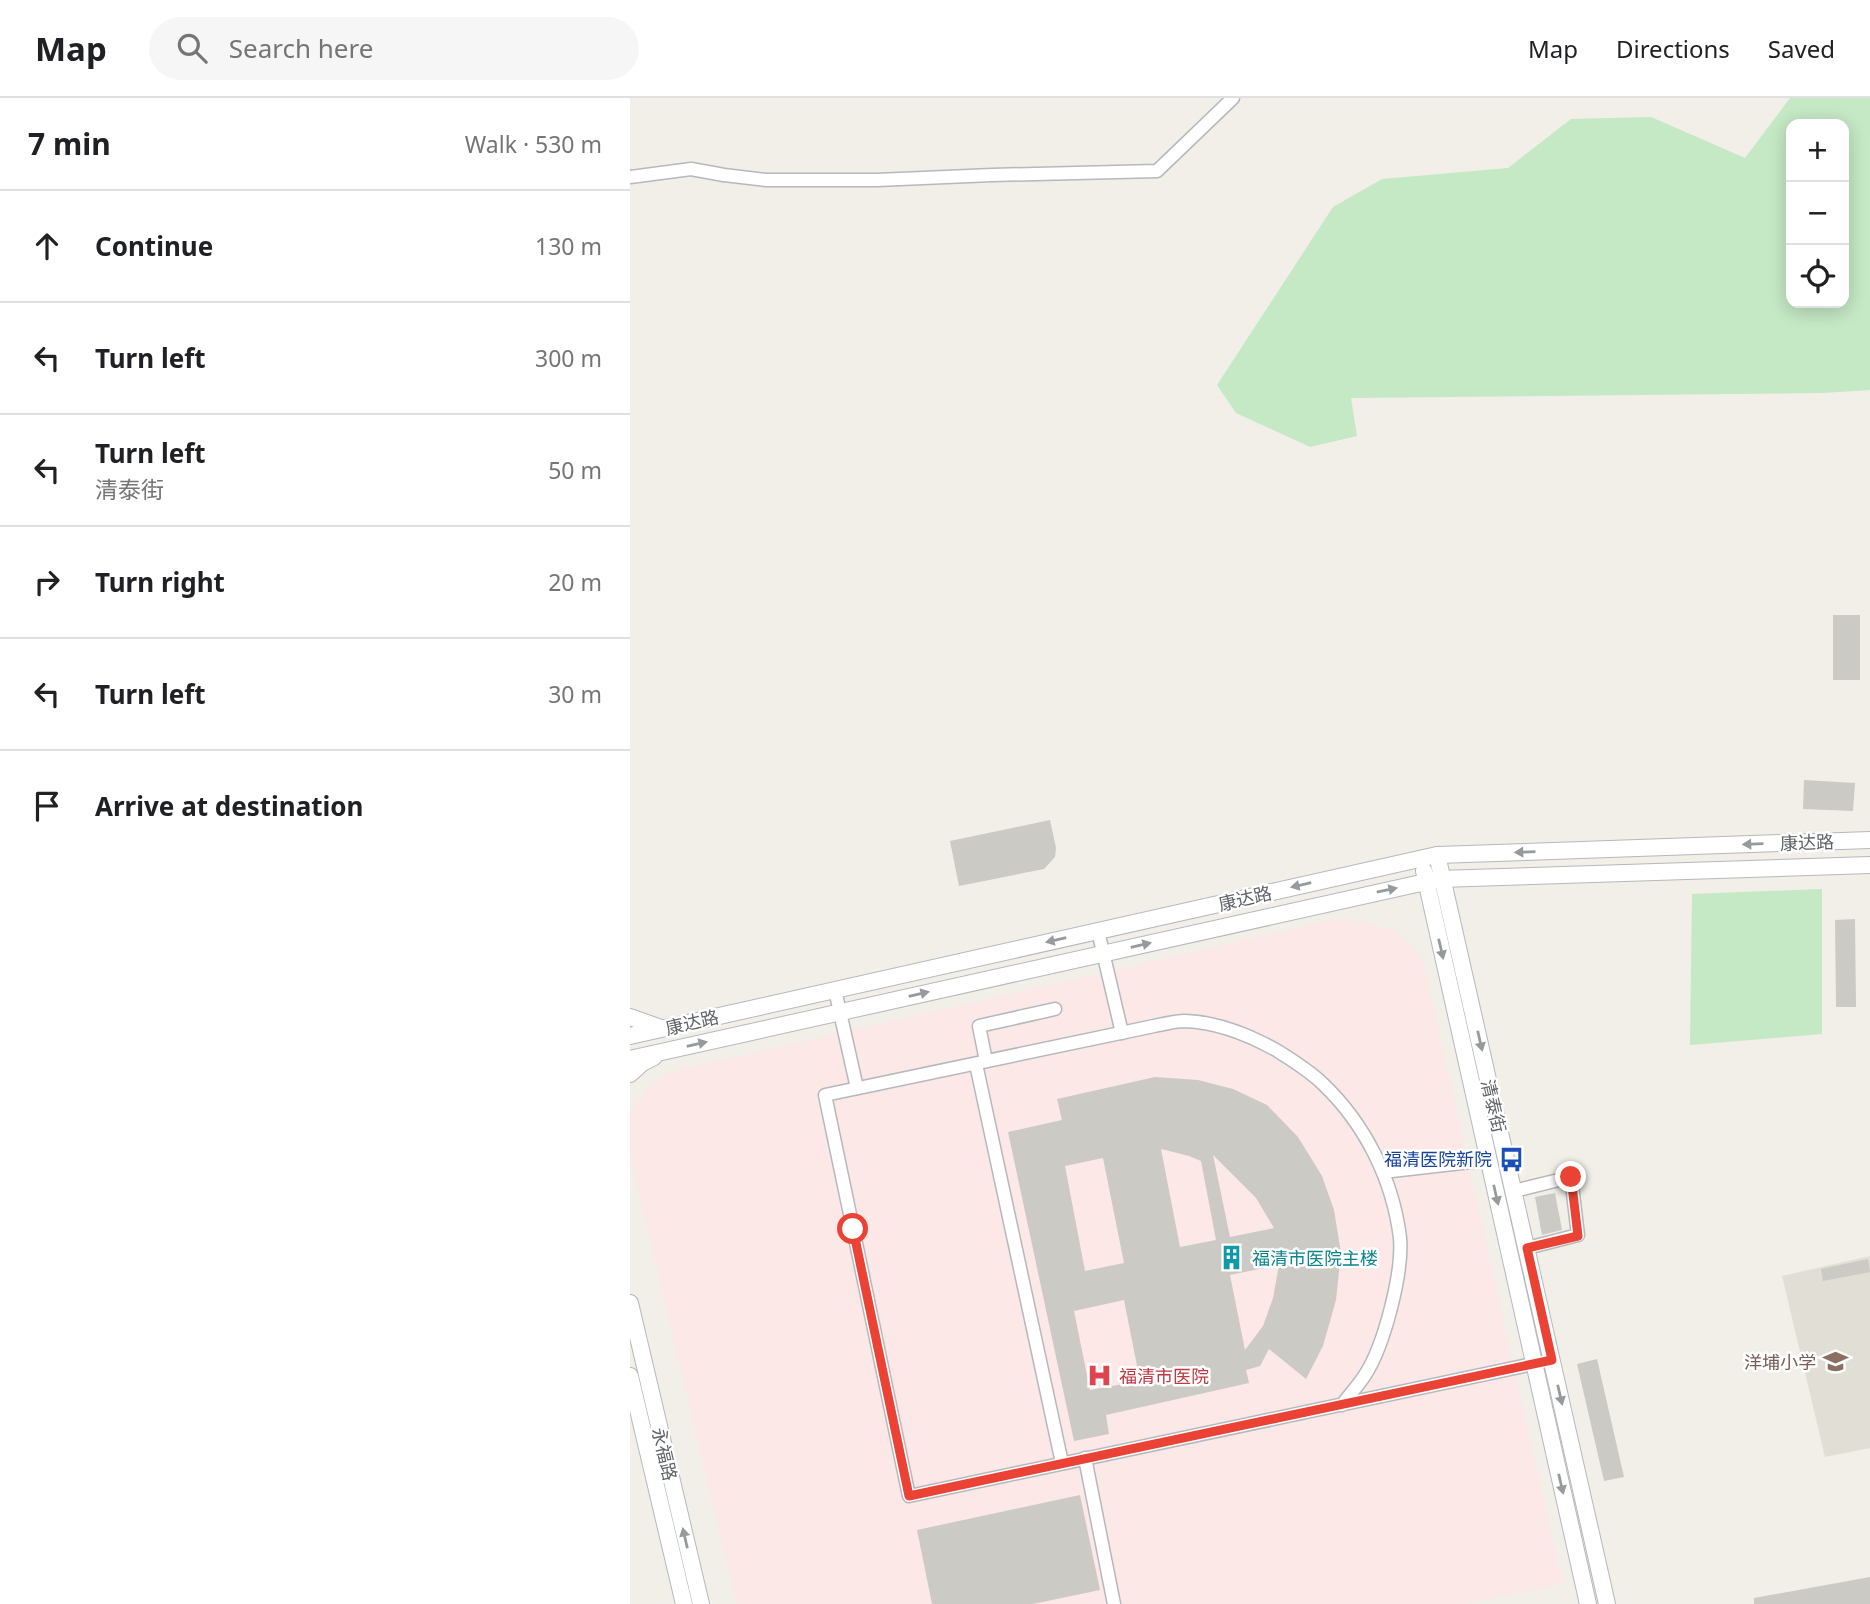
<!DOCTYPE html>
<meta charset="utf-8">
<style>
:root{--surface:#fff;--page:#f6f6f6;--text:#202124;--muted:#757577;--line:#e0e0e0}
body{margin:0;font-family:"Noto Sans","Noto Sans SC",sans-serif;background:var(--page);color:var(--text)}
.controls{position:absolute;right:21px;top:21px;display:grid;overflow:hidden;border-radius:14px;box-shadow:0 4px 18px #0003}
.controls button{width:63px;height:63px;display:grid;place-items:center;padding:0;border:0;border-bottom:2px solid var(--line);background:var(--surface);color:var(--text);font:35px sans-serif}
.stop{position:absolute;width:21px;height:21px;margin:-16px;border:5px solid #ea4335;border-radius:50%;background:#fff}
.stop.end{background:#ea4335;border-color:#fff;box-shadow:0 2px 7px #0008}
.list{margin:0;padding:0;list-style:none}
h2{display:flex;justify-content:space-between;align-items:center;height:91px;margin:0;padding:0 28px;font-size:30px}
h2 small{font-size:23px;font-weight:400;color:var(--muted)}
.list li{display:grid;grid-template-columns:46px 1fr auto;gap:21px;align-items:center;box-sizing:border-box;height:112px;padding:0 28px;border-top:2px solid var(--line)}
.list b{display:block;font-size:26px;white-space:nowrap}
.list p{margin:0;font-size:23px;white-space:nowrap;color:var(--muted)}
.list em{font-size:23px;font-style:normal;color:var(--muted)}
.icon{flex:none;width:38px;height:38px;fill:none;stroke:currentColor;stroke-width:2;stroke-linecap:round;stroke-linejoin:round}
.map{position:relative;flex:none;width:1240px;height:1506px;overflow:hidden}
header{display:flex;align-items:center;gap:42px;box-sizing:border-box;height:98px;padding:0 35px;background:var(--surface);border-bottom:2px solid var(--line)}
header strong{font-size:33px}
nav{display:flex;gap:38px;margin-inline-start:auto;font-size:24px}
.search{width:490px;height:63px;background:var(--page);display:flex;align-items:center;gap:18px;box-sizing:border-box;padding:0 24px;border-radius:38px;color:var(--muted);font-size:26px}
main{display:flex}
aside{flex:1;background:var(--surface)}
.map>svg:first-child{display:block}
.education{fill:#e1ded6}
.medical{fill:#fce8e6}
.green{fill:#c5e8c5;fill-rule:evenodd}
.building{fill:#cccac5;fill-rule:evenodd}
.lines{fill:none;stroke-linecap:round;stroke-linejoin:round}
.minor-casing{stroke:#b5b8bc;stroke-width:15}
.tertiary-casing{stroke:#b5b8bc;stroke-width:18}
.minor{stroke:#fff;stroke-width:12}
.tertiary{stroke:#fff;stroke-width:16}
.oneway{fill:#979a9d}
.route{stroke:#ea4335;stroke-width:9}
.labels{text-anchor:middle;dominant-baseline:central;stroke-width:5;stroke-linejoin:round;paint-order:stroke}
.street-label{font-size:18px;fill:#5f6368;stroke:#fff}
.transit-label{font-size:18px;fill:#164399;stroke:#fff;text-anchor:end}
.culture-label{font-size:18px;fill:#0d838f;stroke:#fff;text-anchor:start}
.education-label{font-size:18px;fill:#785e54;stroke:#fff;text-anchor:end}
.health-label{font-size:18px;fill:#be3a42;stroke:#fff;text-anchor:start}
</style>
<header>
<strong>Map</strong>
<div class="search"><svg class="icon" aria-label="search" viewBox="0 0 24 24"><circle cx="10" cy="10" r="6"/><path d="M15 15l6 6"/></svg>Search here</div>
<nav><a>Map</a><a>Directions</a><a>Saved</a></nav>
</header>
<main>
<aside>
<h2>7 min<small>Walk · 530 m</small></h2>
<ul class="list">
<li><svg class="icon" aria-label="ahead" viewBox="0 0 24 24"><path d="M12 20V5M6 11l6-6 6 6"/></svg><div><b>Continue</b></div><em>130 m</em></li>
<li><svg class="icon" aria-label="left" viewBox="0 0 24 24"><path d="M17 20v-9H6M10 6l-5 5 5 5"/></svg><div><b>Turn left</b></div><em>300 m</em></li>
<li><svg class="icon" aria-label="left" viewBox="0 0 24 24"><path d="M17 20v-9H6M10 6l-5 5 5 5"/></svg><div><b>Turn left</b><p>清泰街</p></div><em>50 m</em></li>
<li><svg class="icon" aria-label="right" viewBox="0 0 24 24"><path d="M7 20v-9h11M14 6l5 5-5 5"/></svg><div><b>Turn right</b></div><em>20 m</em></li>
<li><svg class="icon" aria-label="left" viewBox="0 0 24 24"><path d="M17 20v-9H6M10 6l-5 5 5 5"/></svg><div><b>Turn left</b></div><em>30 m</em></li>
<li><svg class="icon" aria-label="arrive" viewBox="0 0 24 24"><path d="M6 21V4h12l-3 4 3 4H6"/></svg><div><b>Arrive at destination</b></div></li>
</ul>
</aside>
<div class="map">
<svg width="1240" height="1506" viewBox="0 0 1240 1506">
<rect width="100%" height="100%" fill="#f1efe8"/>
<path class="education" d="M1240,1158V1350L1195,1359L1152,1178Z"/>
<path class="medical" d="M712,820L762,831L793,863L932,1486L834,1506H107L3,1070L0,1043L1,1011L21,986L41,974Z"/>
<g class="green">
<path d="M1160,0H1240V292L1193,295L721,300L727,338L680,349L606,315L587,287L703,109L752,81L878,70L941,21L1021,19L1115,60ZM1214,26V205H1161V26Z"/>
<path d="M1192,791V936L1060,947L1062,796Z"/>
</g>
<g class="building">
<rect x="1203" y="517" width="27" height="65"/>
<path d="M1174,682L1225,685L1223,713L1173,711Z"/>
<path d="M420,722L426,750L425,759L414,771L329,788L320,743Z"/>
<path d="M1225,821L1226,909H1206L1205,822Z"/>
<path d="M525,979L568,982L603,991L637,1007L668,1039L692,1078L704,1112L711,1155L706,1202L693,1248L676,1281L639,1251L630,1268L616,1272L619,1285L476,1317L479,1336L444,1343L378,1034L432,1022L427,1001ZM531,1051L559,1058L571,1063L586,1142L550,1149ZM583,1057L626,1100L644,1130L600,1139ZM473,1060L494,1165L455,1173L435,1068ZM649,1167L643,1200L633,1228L615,1252L600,1177ZM494,1202L510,1283L460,1292L444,1213Z"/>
<path d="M925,1095L932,1132L912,1137L905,1099Z"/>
<path d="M1238,1161L1240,1174L1193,1183L1191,1171Z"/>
<path d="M967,1261L994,1379L974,1383L947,1266Z"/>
<path d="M450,1397L470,1492L403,1506H302L287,1432Z"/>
<path d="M1240,1479V1506H1124V1500Z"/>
</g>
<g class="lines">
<defs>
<g id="minor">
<path d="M0,79L61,71L94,77L136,82H247L362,77L527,73L603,0"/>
<path d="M468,833L492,935"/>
<path d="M205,892L227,990"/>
<path d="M356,963L349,928L425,911"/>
<path d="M346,966L432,1365"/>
<path d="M753,1074L858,1062"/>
<path d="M884,1093L941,1079L948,1137L897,1150"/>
<path d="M712,1307C719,1297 728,1288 735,1277C754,1248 773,1175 770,1140C763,1082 735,1026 693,986C680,973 662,962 646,952C619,937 587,924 555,923C545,923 534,926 524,928L195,997L279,1398L922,1262"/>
<path d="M455,1360L484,1506"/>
</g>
<g id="tertiary">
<path d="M807,757L977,1506"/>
<path d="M794,773L958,1506"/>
<path d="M0,919L31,930"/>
<path d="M0,938L807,757L1240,742"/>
<path d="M0,961L809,781L1240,767"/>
<path d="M0,976L12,965L24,959"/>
<path d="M0,1205L71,1506"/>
<path d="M0,1278L54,1506"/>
</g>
</defs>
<use href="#minor" class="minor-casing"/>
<use href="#tertiary" class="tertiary-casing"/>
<use href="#minor" class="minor"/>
<use href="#tertiary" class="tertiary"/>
</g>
<defs><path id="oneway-solid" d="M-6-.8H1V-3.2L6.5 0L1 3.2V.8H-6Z" transform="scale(1.75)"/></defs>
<g class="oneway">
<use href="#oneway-solid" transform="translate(1123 746) rotate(178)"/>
<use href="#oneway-solid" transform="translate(895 754) rotate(178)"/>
<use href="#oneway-solid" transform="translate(671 787) rotate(167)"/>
<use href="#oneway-solid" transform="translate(757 792) rotate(-12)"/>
<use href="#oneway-solid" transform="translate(426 842) rotate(167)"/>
<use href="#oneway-solid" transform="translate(511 847) rotate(-13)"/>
<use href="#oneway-solid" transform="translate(811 851) rotate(77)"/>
<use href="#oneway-solid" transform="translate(289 896) rotate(-13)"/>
<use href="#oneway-solid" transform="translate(850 943) rotate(77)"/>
<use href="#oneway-solid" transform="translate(67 946) rotate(-13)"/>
<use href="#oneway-solid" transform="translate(866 1097) rotate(77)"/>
<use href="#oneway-solid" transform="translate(930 1297) rotate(77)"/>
<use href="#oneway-solid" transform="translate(931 1386) rotate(77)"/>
<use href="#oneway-solid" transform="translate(55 1440) rotate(-103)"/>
</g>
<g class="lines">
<path class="route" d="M223,1131L279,1398L922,1262L897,1150L948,1138L941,1079"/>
</g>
<defs>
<symbol id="bus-bare" viewBox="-9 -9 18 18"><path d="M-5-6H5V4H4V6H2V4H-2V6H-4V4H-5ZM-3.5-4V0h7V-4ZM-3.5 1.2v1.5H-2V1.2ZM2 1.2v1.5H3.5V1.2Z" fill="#1a4fb4" stroke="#fff" stroke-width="2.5" paint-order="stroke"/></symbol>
<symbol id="building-bare" viewBox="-9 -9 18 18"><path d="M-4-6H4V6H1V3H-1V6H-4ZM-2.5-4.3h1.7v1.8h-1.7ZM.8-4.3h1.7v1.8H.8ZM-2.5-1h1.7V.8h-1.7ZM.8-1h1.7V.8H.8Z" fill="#0f9aa8" stroke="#fff" stroke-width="2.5" paint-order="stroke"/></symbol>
<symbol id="school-bare" viewBox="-9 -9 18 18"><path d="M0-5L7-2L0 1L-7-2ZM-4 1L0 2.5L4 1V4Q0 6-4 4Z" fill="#8d6e63" stroke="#fff" stroke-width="2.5" paint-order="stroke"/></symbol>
<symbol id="hospital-bare" viewBox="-9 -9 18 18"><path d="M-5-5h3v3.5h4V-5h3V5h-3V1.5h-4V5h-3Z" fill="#e0444e" stroke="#fff" stroke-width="2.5" paint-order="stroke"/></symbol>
</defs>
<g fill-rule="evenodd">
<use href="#bus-bare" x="864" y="1044" width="35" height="35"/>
<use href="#building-bare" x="584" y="1142" width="35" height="35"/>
<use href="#school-bare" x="1188" y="1246" width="35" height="35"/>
<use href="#hospital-bare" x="452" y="1260" width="35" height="35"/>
</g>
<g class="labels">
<g class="street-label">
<text transform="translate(1177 744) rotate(-2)">康达路</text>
<text transform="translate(615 800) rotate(-13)">康达路</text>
<text transform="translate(62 924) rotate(-13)">康达路</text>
<text transform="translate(864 1008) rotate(77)">清泰街</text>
<text transform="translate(35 1356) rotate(77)">永福路</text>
</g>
<g class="transit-label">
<text x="862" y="1061">福清医院新院</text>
</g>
<g class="culture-label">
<text x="622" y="1160">福清市医院主楼</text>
</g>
<g class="education-label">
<text x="1186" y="1264">洋埔小学</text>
</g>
<g class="health-label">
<text x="489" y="1278">福清市医院</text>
</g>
</g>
</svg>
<div class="controls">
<button>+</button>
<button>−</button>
<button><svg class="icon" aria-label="locate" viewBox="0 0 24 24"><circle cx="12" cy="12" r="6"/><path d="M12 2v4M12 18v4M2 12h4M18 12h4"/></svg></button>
</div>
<div class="stop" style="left:223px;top:1131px"></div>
<div class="stop end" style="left:941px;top:1079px"></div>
</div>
</main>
